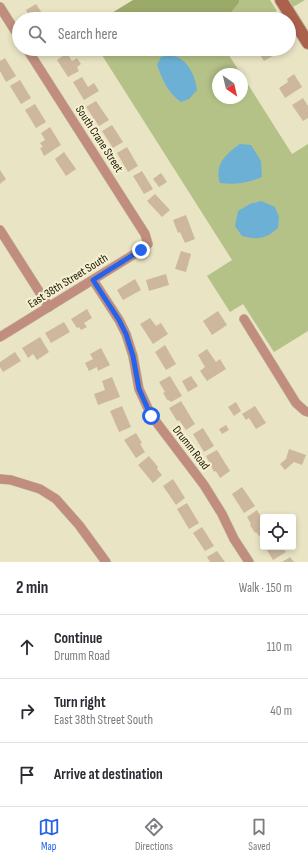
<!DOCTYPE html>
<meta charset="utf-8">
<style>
:root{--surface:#fff;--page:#f2f2f3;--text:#2b2b33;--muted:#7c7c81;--line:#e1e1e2;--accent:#2563eb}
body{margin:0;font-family:"Sofia Sans Condensed",sans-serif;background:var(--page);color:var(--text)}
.controls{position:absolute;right:12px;bottom:12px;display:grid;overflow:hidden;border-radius:4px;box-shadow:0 2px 6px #0003}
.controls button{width:36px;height:36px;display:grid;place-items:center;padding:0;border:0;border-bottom:1px solid var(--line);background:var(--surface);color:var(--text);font:20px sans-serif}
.compass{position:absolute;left:212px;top:68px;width:36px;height:36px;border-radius:50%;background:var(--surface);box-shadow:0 2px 6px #0003;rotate:146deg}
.stop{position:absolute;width:12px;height:12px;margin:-9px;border:3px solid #2563eb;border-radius:50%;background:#fff}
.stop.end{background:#2563eb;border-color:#fff;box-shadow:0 1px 4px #0008}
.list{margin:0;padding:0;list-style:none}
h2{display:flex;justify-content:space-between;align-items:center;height:52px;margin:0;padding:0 16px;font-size:17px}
h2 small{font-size:13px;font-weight:400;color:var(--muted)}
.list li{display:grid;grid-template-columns:26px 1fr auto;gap:12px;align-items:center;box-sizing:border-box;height:64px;padding:0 16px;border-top:1px solid var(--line)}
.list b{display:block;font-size:15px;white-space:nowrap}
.list p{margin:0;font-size:13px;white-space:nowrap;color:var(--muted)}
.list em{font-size:13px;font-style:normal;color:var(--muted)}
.icon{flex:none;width:22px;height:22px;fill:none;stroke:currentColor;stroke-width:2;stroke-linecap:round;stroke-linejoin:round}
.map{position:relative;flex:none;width:308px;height:562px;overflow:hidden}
.search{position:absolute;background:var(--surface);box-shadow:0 2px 6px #0003;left:12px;right:12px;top:12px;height:44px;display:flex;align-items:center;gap:10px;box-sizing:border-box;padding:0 14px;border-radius:22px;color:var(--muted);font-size:15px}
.sheet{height:244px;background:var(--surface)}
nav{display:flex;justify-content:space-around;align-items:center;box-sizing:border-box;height:56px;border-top:1px solid var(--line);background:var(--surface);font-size:11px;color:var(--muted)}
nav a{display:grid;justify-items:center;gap:2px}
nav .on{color:var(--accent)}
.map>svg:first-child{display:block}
.green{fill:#b4c187}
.forest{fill:#9ba969}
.water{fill:#6cb0d5}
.building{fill:#cdb89e}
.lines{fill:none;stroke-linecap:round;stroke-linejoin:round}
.street-casing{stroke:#c4bfa3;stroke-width:10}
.secondary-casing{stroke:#c4bfa3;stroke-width:14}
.street{stroke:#c08d7e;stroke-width:9}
.secondary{stroke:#ab624d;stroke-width:12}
.route{stroke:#2563eb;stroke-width:5}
.labels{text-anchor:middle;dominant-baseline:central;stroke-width:4;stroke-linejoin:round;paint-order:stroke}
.street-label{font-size:12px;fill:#1b190d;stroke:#f7f1d1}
</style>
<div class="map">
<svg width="308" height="562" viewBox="0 0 308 562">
<rect width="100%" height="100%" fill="#e9e4c4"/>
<g class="green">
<path d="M239,0H270L277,11L264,19H226L238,2Z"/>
<path d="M288,0H305L293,7Z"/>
<path d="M106,49H225L241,74H218V98H242V75L292,154L308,144V331L274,352L243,304L230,312L207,276L232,260L100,52Z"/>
</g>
<path class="forest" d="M133,0H239V2L226,19H102Z"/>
<g class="water">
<path d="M169,55C187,57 195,74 197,90L189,99L181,102C167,92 163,80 157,65L161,57Z"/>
<path d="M240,144L251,145L261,161L262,177C248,183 235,185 220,183C214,164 226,154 240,144Z"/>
<path d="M261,201L275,207L279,217L278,228C265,239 259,240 242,236L235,226L238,211L250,204Z"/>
</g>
<g class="building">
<path d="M36,4L46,19H31L26,10Z"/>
<path d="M51,49H61L54,53Z"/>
<path d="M259,49H279L280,52L264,61L257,50Z"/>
<path d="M67,53L72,61L77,58L81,64L77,67L79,71L68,77L57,60Z"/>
<path d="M5,58L16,76L6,82L0,71V61Z"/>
<path d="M294,74L302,87L285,98L279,88L288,82L287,79Z"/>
<path d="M82,77L88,87L94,83L99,91L84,100L73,82Z"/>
<path d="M20,80L31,98L21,104L10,86Z"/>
<path d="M303,98L308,106V118L303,121L292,105Z"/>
<path d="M96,101L109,120L99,126L86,107Z"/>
<path d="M35,104L46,122L36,128L25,110Z"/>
<path d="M112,125L123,142L113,148L102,131Z"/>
<path d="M50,127L61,145L44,156L40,148L43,147L40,143L45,140L41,133Z"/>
<path d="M127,147L138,166L128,172L117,153Z"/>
<path d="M64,152L76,169L66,176L55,159Z"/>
<path d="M0,170L6,179L0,184Z"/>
<path d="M142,171L153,189L144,194L133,176Z"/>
<path d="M161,173L167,182L159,187L153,179Z"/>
<path d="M155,194L170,210L162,217L147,201Z"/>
<path d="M186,215L195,239L185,243L180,232L178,233L173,220Z"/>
<path d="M181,251L191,254L186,272L175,269Z"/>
<path d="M166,274L169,285L149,291L146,280Z"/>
<path d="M135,279L141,290L123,300L117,290Z"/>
<path d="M87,309L92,318L84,323L87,327L81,330L79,327L77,328L71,319Z"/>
<path d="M218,311L227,325L212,335L203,321Z"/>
<path d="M150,318L156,326L161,323L168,334L153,344L140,324Z"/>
<path d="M64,322L70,332L51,343L45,333Z"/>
<path d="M40,337L49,352L37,360L33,354L28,358L22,348Z"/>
<path d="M165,345L176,364L166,370L155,352Z"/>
<path d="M101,348L110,365L98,371L97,367L89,371L85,363L93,359L90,354Z"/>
<path d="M207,349L216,362L220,359L226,369L207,381L200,371L205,367L198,355Z"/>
<path d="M15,352L21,361L3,372L0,367V362Z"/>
<path d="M170,376L182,396L171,402L169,400L168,401L163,393L165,392L159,382Z"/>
<path d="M191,376L198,386L188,392L182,381Z"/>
<path d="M112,377L120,397L98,405L94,394L105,390L102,381Z"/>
<path d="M181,401L195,424L186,430L179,420L177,421L169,408Z"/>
<path d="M236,402L241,411L234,416L228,407Z"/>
<path d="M122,406L131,427L119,432L110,411Z"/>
<path d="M255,406L266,423L256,429L249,418L246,420L242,414Z"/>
<path d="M226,425L229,430L222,434L219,429Z"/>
<path d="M203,428L214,446L204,452L193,434Z"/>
<path d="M136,433L142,443L140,444L145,452L136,458L124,440Z"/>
<path d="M289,449L306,455L302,465L294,462L285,470L280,464L286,459Z"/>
<path d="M217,450L230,471L220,478L216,471L214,472L206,456Z"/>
<path d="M149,456L158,467L157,469L162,475L153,483L138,465Z"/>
<path d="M173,479L185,498L176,505L163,486Z"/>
<path d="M242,487L255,506L244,513L232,494Z"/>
<path d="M187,503L199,523L189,529L177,509Z"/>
<path d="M257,510L263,520V534L259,536L256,532L255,533L250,525L251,524L247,517Z"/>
<path d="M202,527L214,546L205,551L193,533Z"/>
<path d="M265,547H282L286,552L273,560Z"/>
<path d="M217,551L225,562H210L207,557Z"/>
<path d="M290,557L294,562H282Z"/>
</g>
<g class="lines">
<defs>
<g id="street">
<path d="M0,7L19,37"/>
<path d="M0,230L49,307"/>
<path d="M93,280L119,320L126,334L133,356L139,389L151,415L204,485L222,514L234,539L249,562"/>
<path d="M244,319L296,403L305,411L308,412"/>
<path d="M0,337L141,250L148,244L145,234L27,49"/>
<path d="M0,479L11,480L40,489L56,499L79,525L106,562"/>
</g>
<path id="secondary" d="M281,0L308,43"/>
</defs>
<use href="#street" class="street-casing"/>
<use href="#secondary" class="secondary-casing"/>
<use href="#street" class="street"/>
<use href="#secondary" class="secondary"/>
</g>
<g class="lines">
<path class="route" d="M141,250L93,280L119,320L126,334L133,356L139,389L151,416"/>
</g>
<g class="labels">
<g class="street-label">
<text transform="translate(99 139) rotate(57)">South Crane Street</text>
<text transform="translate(68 281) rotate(-32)">East 38th Street South</text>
<text transform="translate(191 448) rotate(52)">Drumm Road</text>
</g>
</g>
</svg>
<div class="controls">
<button><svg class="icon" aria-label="locate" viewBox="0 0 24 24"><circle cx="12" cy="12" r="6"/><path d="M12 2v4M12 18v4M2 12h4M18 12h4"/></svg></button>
</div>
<svg class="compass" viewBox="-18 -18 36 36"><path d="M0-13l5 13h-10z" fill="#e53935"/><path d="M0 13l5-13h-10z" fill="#7c7c81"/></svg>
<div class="stop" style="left:151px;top:416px"></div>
<div class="stop end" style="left:141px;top:250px"></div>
<div class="search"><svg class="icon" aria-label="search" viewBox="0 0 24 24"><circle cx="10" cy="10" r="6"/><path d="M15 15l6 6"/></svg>Search here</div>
</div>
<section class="sheet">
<h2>2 min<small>Walk · 150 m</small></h2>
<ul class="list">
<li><svg class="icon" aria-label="ahead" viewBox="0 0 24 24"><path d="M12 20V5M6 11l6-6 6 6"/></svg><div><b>Continue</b><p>Drumm Road</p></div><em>110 m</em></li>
<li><svg class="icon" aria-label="right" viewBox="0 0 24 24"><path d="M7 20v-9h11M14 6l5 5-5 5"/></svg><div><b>Turn right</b><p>East 38th Street South</p></div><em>40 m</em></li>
<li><svg class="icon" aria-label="arrive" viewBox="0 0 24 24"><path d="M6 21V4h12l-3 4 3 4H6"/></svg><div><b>Arrive at destination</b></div></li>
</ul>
</section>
<nav>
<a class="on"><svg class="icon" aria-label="map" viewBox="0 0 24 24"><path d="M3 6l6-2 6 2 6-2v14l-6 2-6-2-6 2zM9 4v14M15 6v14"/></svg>Map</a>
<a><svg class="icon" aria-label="directions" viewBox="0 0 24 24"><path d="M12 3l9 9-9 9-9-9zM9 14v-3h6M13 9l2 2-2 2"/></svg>Directions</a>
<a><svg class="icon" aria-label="saved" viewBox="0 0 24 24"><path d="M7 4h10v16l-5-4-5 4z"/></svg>Saved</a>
</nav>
